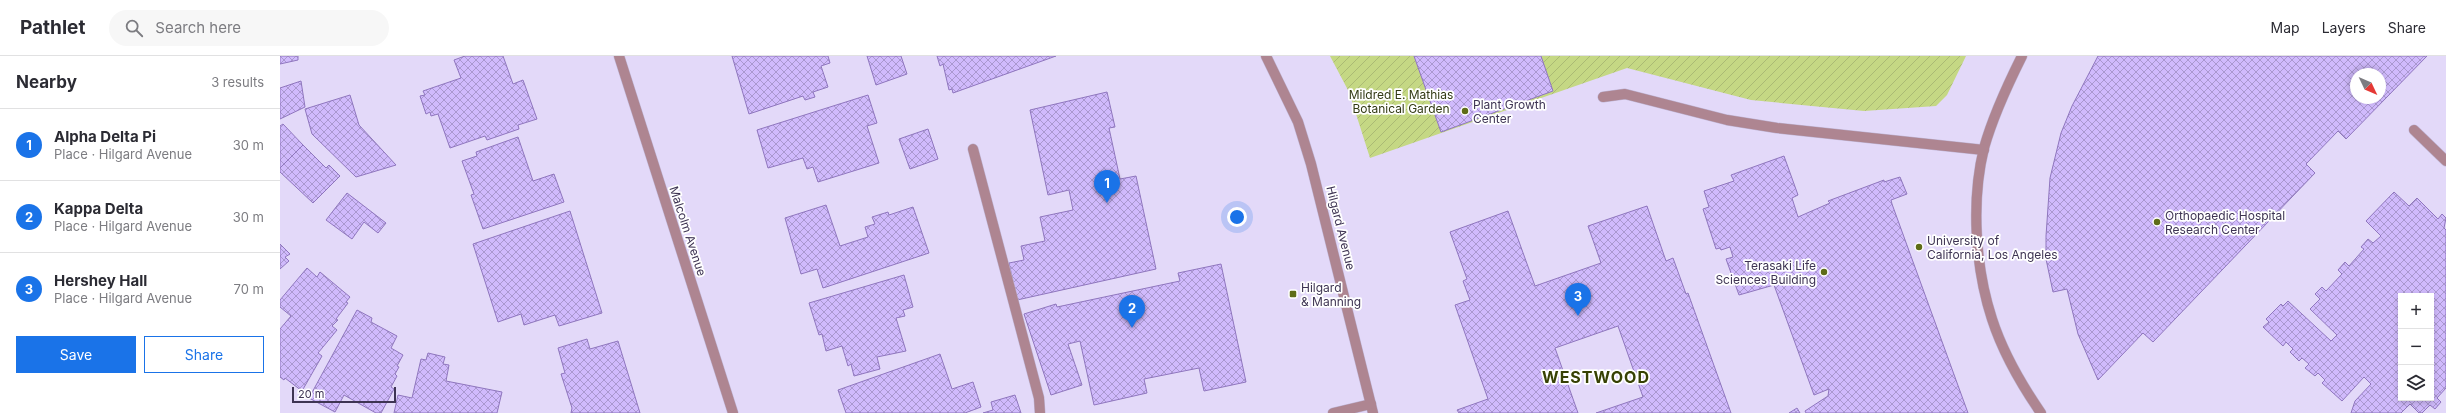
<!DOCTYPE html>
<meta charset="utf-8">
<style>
:root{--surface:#fff;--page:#f7f7f7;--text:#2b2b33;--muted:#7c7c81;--line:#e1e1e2;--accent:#1a73e8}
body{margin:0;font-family:Inter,sans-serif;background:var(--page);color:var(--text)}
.controls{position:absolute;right:12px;bottom:12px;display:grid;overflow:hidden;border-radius:0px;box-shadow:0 2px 6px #0003}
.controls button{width:36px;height:36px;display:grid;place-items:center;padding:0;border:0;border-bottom:1px solid var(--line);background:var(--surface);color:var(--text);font:20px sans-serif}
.compass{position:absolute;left:2070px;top:12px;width:36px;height:36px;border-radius:50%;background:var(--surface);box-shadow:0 2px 6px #0003;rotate:134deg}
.scale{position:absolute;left:12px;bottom:10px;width:104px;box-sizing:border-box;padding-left:4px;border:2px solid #3e3453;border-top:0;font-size:11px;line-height:14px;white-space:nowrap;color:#3e3453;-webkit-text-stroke:3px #fff;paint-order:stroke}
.you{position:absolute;left:957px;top:161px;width:14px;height:14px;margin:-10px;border:3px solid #fff;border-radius:50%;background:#1a73e8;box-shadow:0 0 0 6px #1a73e833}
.badge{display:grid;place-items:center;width:26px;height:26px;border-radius:50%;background:var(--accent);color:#fff;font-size:13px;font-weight:700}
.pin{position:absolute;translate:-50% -33px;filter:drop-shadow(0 1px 2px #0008)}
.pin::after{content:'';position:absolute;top:21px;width:14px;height:12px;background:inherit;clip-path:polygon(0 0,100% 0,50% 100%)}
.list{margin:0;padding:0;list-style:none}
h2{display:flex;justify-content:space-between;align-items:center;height:52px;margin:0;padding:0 16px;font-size:17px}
h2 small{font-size:13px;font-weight:400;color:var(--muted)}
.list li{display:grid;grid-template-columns:26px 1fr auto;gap:12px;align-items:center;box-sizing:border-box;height:72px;padding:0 16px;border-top:1px solid var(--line)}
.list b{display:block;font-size:15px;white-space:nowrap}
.list p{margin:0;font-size:13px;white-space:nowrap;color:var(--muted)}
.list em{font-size:13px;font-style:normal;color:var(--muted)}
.actions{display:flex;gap:8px;padding:12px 16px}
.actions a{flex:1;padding:9px 0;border:1px solid var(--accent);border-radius:0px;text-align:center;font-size:14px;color:var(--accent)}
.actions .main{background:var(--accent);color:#fff}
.icon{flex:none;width:22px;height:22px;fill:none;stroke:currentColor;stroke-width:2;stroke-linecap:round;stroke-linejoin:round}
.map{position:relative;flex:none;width:2166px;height:357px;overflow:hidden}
header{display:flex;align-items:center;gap:24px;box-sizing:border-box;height:56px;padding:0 20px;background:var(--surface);border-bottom:1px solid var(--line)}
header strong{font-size:19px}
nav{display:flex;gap:22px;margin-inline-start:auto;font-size:14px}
.search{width:280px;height:36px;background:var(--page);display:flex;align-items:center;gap:10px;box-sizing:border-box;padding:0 14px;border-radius:22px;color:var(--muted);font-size:15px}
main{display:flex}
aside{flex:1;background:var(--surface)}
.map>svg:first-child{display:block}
.garden{fill:url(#garden-furrows)}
.building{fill:url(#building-cross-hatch);stroke:#8f76be;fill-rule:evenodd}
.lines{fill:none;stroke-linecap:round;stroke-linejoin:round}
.minor-casing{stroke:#bfb5d4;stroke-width:11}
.minor{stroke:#ae8591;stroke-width:10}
.poi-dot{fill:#5e6c17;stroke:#fff;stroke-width:1.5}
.labels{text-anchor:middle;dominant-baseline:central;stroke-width:3.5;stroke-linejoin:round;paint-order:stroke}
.park-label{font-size:12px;fill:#323a14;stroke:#fff}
.poi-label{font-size:12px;fill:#3e3453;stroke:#fff;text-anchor:start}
.street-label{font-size:12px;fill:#3e3453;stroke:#fff}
.district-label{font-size:16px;font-weight:bold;letter-spacing:1px;fill:#374104;stroke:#fff}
</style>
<header>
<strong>Pathlet</strong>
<div class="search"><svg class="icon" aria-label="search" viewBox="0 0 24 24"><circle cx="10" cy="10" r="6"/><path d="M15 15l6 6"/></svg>Search here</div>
<nav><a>Map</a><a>Layers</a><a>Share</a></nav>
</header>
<main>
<aside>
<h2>Nearby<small>3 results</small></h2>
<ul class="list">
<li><span class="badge">1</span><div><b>Alpha Delta Pi</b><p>Place · Hilgard Avenue</p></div><em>30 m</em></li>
<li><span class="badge">2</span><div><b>Kappa Delta</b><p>Place · Hilgard Avenue</p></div><em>30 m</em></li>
<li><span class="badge">3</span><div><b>Hershey Hall</b><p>Place · Hilgard Avenue</p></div><em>70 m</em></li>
</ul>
<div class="actions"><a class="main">Save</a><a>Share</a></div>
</aside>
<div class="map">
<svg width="2166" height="357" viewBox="0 0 2166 357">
<defs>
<pattern id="garden-furrows" width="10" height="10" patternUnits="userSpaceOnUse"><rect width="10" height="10" fill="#c5d884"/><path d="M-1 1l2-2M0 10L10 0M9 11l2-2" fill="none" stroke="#aaba74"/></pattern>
<pattern id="building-cross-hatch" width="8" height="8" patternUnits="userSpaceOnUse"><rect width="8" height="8" fill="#d0bafc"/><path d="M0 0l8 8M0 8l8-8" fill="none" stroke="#aa98cf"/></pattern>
</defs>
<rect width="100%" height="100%" fill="#e3d9f9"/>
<path class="garden" d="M1050,0H1686L1667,39L1656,50L1584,55L1471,44L1347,12L1090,102L1069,36Z"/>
<g class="building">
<path d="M0,0H18V4L0,8Z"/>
<path d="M185,0H223L233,28L243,24L257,63L238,69L239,73L207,84L205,80L170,92L158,58L151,60L150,56L146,58L140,40L145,39L143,35L181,22L174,4Z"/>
<path d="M452,0H548L550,7L541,10L548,31L533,36L535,41L525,44L523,40L469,58Z"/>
<path d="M587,0H621L627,18L596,29Z"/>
<path d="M657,0H776L673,37L672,33L669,34L663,8L660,10Z"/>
<path d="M1134,0H1261L1273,35L1161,76Z"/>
<path d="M1818,0H2147L2066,83L2058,75L2026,108L2035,117L1873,286L1863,277L1818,324L1798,278L1787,233L1773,236L1766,203V180L1770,122L1781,77L1792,50ZM2076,18H2100V42H2076Z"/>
<path d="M21,25L25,51L0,63V32Z"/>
<path d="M827,36L835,71L829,72L840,123L856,120L876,213L737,244L729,207L744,204L741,190L765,185L760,161L793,154L789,134L768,139L750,54Z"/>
<path d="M70,39L79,69L116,109L76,121L32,78L25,53Z"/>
<path d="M588,39L597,67L587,70L599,107L538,126L533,111L527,113L523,102L488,112L477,74Z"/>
<path d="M3,68L23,89L0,112V70Z"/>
<path d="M648,73L658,103L630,113L619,83Z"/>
<path d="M238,81L253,125L274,118L284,146L203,173L191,139L194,138L182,105L197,100L196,96Z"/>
<path d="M23,89L46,112L49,109L60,120L33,147L0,116V112Z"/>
<path d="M1504,100L1518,139L1512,142L1518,161L1550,147L1548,145L1604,124V126L1620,121L1627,138L1611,144L1612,148L1688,357H1526L1525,355L1548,340L1549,333L1534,339L1494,229L1459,239L1446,203L1453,201L1450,191L1441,194L1440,192L1436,193L1423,153L1429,151L1424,135L1454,125L1451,119Z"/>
<path d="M2114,136L2129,150L2137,142L2158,163L2162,158L2166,162L2164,172L2166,174V332L2157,342L2161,346L2155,353L2150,349L2142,357H2139L2130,348L2121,357H2071L2075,345L2091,328L2084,321L2062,345L2042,327L2045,324L2038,317L2035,320L2025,312L2029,308L2022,302L2019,305L2010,296L2013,293L2006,286L2003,290L1983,271L1989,266L1986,263L2001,248L2003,250L2008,245L2051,285L2057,279L2030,253L2040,243L2035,238L2042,231L2046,235L2062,218L2058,214L2065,206L2069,210L2084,193L2081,191L2088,183L2093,187L2101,180L2086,165ZM2121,240H2151V342H2121Z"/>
<path d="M67,137L106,167L98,177L84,166L72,183L46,164Z"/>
<path d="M546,149L560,190L588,181L585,171L595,168L592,161L608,156L609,159L633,151L649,197L543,232L537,213L521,218L505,162Z"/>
<path d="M1367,150L1386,205L1393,202L1406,238L1408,237L1451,357H1316L1363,341L1338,270L1275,292L1298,357H1179L1177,354L1208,343L1175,249L1190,244L1183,225L1187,223L1170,176L1228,155L1255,230L1321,207L1308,170Z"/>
<path d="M290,155L322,257L279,270L275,259L244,269L241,258L218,266L193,188Z"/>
<path d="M0,188L10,198L5,201L9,205L0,213Z"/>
<path d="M941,208L966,326L924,335L919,312L864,323L867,337L814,349L800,285L788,288L802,329L771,339L744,258L776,248L777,251L900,225L898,217Z"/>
<path d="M27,212L37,221L40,216L70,241L66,246L68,247L56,263L58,264L52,270L57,274L38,297L42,300L22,335L5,322L4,324L0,321V273L11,260L0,251V244Z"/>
<path d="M624,219L633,251L623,254L625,260L616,262L626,295L597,301L600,313L574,320L571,308L568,310L562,290L546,295L542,278L539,279L529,247Z"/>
<path d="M77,254L92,262L91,266L117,280L111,292L123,299L117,310L119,311L115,318L117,320L111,331L114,333L101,357H96L64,339L55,356L29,342Z"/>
<path d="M307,283L310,293L338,285L360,357H291L292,352L281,318L285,317L278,292Z"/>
<path d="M148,297L165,301L163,308L169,309L166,325L222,336L217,357H114L118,339L132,342L141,303L146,304Z"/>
<path d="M660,298L672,333L693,326L701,351L685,357H566L558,334Z"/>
<path d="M735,339L741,357H703L713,354L711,346Z"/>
<path d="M1517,352L1520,357H1509Z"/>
</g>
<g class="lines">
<defs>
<g id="minor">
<path d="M339,0L453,357"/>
<path d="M986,0L1018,66L1031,108L1093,357"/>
<path d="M1742,0C1727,30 1713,60 1704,92C1691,145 1695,211 1712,263C1723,297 1741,328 1761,357"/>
<path d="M1323,41L1345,38L1447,64L1497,72L1704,94"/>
<path d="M2134,74L2166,105"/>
<path d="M693,93L759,342L760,357"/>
<path d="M1053,357L1091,348"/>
</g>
</defs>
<use href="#minor" class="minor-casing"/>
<use href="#minor" class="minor"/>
</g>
<g class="poi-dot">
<circle cx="1185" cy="55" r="4"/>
<circle cx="1877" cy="166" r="4"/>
<circle cx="1639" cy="191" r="4"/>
<circle cx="1544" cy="216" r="4"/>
<rect x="1009" y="234" width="8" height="8" rx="2"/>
</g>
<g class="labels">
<g class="park-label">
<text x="1121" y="38">Mildred E. Mathias<tspan x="1121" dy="14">Botanical Garden</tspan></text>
</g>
<g class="poi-label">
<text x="1193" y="48">Plant Growth<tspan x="1193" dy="14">Center</tspan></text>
<text x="1885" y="159">Orthopaedic Hospital<tspan x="1885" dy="14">Research Center</tspan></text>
<text x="1647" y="184">University of<tspan x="1647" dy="14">California, Los Angeles</tspan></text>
<text x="1536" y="209" text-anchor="end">Terasaki Life<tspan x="1536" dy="14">Sciences Building</tspan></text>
<text x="1021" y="231">Hilgard<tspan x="1021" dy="14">&amp; Manning</tspan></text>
</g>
<g class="street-label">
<text transform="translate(1061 172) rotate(76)">Hilgard Avenue</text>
<text transform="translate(408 175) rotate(72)">Malcolm Avenue</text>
</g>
<g class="district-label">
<text x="1316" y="321">WESTWOOD</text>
</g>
</g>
</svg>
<div class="controls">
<button>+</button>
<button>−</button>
<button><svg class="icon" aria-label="layers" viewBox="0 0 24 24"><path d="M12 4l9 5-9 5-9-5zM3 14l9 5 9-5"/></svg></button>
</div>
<svg class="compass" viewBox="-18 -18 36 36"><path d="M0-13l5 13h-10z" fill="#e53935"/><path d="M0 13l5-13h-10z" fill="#7c7c81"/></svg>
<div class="scale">20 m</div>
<div class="you"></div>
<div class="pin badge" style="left:827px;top:147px">1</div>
<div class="pin badge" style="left:852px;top:272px">2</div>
<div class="pin badge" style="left:1298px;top:260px">3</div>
</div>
</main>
